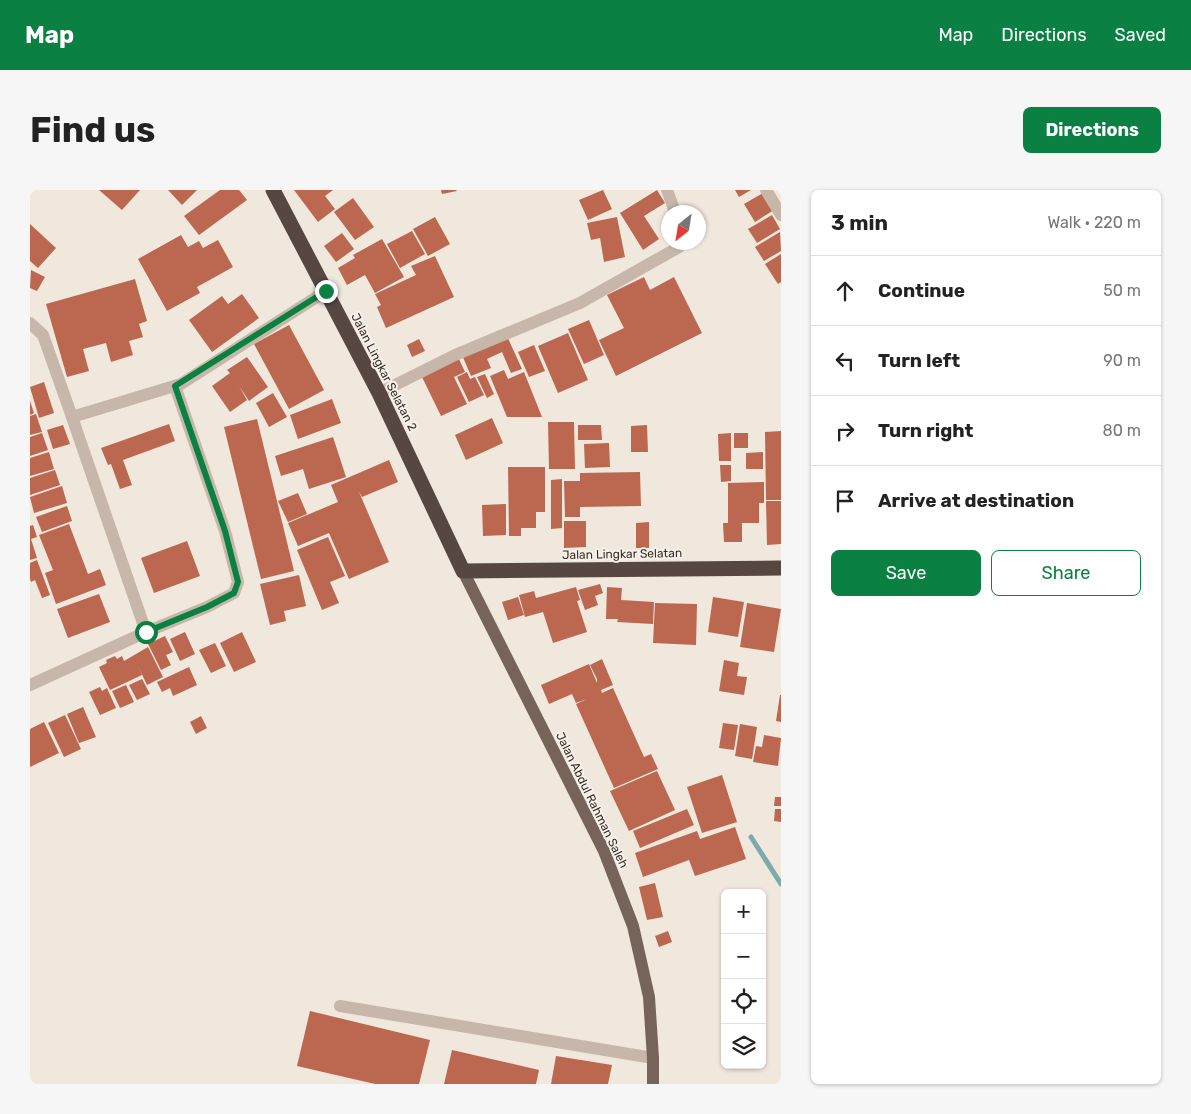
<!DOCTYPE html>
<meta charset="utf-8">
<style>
:root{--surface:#fff;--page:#f6f6f6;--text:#222;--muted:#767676;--line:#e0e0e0;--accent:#0b8043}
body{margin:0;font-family:Rubik,sans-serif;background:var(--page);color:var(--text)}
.controls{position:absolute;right:15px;bottom:15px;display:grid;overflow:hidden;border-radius:8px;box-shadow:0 1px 4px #0004}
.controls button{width:45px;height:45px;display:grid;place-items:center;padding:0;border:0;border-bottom:1px solid var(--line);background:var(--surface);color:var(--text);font:25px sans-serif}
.compass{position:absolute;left:631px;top:15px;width:45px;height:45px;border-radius:50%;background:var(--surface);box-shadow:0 1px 4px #0004;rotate:210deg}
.stop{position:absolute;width:15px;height:15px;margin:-11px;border:4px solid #0b8043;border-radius:50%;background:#fff}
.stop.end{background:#0b8043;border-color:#fff;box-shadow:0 1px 5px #0008}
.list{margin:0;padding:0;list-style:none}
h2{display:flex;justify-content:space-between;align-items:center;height:65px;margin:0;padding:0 20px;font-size:21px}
h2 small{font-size:16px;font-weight:400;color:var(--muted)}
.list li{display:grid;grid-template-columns:32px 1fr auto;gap:15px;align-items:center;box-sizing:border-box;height:70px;padding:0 20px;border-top:1px solid var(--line)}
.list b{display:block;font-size:19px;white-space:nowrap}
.list em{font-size:16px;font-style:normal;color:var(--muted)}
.actions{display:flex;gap:10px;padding:15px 20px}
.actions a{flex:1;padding:11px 0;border:1px solid var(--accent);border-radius:8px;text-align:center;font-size:18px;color:var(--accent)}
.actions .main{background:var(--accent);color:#fff}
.icon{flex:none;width:28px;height:28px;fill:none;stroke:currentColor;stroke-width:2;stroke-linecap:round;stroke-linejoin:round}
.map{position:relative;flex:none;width:751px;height:894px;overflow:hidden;border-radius:8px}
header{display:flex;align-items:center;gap:30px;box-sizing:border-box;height:70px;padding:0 25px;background:var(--accent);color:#fff}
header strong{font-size:24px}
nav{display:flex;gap:28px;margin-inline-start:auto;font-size:18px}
.intro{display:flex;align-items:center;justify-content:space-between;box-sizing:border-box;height:120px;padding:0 30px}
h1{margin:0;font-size:35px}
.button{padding:12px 22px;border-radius:8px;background:var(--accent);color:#fff;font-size:18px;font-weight:700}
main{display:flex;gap:30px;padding:0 30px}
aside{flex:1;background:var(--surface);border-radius:8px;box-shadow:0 1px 4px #0004}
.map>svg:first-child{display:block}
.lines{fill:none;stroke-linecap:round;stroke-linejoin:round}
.stream{stroke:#7faaab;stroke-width:5}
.building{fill:#bc6750}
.street{stroke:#c7b7aa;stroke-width:12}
.primary{stroke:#76645b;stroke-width:12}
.highway{stroke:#564741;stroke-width:15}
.route{stroke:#0b8043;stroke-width:6}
.labels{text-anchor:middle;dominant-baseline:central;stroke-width:4;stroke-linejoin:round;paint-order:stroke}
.street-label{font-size:12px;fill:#362d29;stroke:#f8f1e9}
</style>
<header>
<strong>Map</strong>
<nav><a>Map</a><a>Directions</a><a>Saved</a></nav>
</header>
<div class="intro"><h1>Find us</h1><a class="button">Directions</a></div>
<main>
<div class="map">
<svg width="751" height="894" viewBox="0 0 751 894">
<rect width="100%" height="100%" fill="#f0e7dd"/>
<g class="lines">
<path class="stream" d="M721,647L751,694"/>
</g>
<g class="building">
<path d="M69,0H110L92,20Z"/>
<path d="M138,0H167L152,15Z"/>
<path d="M190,0H209L217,10L169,45L154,26Z"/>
<path d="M264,0H303L295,6L305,19L288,32Z"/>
<path d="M411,0H426L427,1L412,4Z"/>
<path d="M573,0L582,19L558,30L549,10Z"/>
<path d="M627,0L635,13L614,26L629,49L613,60L590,23Z"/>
<path d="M705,0H721L709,7Z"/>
<path d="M733,3L744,20L725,32L714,14Z"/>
<path d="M323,8L344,37L325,50L304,22Z"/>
<path d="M742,25L750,39L727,53L718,39Z"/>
<path d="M405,27L420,54L398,66L383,39Z"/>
<path d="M587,27L595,67L574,72L570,48L561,50L557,33Z"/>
<path d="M0,34L26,58L8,78L0,71Z"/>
<path d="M382,41L395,64L370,78L357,54Z"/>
<path d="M750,42L751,61L734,71L725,57Z"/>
<path d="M312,43L324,59L306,72L294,56Z"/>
<path d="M151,45L158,57L169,51L173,58L188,50L203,77L167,97L170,103L137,121L108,69Z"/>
<path d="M352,49L374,87L345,103L335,85L317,95L308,78L325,68L323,65Z"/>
<path d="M751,64V92L748,94L735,74Z"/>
<path d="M405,66L424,107L356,138L347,117L351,115L345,104L386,85L381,76Z"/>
<path d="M1,80L15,87L7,101L0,98Z"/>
<path d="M614,87L620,100L644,87L672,143L586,186L569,150L594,138L577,105Z"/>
<path d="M105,89L117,131L109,134L113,147L99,151L103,165L81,172L76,153L53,159L59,181L37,187L16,114Z"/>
<path d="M212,104L229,128L182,162L159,130L192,106L198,114Z"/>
<path d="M559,130L574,165L554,174L538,139Z"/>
<path d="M259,135L294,200L259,219L224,154Z"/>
<path d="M538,143L558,190L528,203L508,156Z"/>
<path d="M477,146L492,179L481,183L472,162L457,169L461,178L441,186L432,165Z"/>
<path d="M389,149L395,161L382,167L377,155Z"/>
<path d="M504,155L515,181L499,187L488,162Z"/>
<path d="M217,167L238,197L219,211L209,196L217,210L200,222L182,196L200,183L197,180Z"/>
<path d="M428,167L435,182L424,187L437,214L411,226L391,185Z"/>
<path d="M474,180L478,189L494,182L512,227H477L460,186Z"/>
<path d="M437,182L440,189L445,187L454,205L439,212L427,187Z"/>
<path d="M455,184L464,204L457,208L447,187Z"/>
<path d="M14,192L24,223L9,228L0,197Z"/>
<path d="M243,203L257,227L239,237L226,213Z"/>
<path d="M302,209L311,233L268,249L260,225Z"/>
<path d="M0,211L4,223L0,225Z"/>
<path d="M6,224L12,242L0,245V226Z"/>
<path d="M462,228L473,253L436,270L425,245Z"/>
<path d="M227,229L264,381L231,389L194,237Z"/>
<path d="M518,232H544L545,279H519Z"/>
<path d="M139,234L145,251L93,270L102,295L90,299L81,274L78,275L71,258Z"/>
<path d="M33,235L40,254L23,259L17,240Z"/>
<path d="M548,235H571L572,250H548Z"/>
<path d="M617,235L618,262H601V236Z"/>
<path d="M751,241V310H736L735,242Z"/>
<path d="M12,243L18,260L0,266V247Z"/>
<path d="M701,243V271H689L688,244Z"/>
<rect x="704" y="243" width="14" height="15"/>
<path d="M303,247L316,287L279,299L273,279L251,286L245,266Z"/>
<path d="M579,253L580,277L555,278L554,254Z"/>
<path d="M19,262L24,279L0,286V268Z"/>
<path d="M733,262V279H716V263Z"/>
<path d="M359,270L368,292L332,307L329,302L359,372L319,389L299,343L268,356L258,333L308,312L301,295Z"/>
<path d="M690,275H701V291L691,292Z"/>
<path d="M478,277H515V322H506V338H491V346H479Z"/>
<path d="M25,280L30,295L0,305V288Z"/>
<path d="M610,282L611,316L550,317V327H535L534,291H550V283Z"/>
<path d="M532,289V338L521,339V290Z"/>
<path d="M734,292V313H729V333H712V352H694L693,333H698V293Z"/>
<path d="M32,296L37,313L4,323L0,307Z"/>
<path d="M268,303L277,324L258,332L248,311Z"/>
<path d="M736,311H751V354L737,355Z"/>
<path d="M476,314V345L453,346L452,315Z"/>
<path d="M37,316L42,331L12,342L6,327Z"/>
<path d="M534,331H556V357L534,358Z"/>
<path d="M619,332V358H606V333Z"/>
<path d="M39,334L58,384L70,379L76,395L26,414L15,383L23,380L9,345Z"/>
<path d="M3,335L7,347L1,349L7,368L0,370V336Z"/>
<path d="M298,347L315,386L300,392L309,413L292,420L267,360Z"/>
<path d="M157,351L170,386L124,403L111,368Z"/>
<path d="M7,370L20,405L12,408L5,390L1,392L0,389V373Z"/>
<path d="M269,385L276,416L254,421L256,431L240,435L230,394Z"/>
<path d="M570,394L573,403L565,406L568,415L555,420L548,400Z"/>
<path d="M546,397L550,410L547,411L557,442L523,453L513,422L495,427L489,405L504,401L506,408Z"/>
<path d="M577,397L592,398L591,410L624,412L623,434L587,432L588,429H576Z"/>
<path d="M69,404L80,432L38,448L27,419Z"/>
<path d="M488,407L494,425L478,430L472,412Z"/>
<path d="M683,407L714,412L708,447L678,442Z"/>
<path d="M625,413L667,414L666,455L623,453Z"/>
<path d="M717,413L751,419L744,462L710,457Z"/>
<path d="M155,442L165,464L150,471L140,449Z"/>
<path d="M212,442L226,472L204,482L190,453Z"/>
<path d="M135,446L143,462L136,465L141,475L131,480L118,454Z"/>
<path d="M185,453L196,476L181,483L169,460Z"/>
<path d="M118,457L133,487L117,495L107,474L112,485L80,500L69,477L77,473L76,470L85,466L87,469L92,466L94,471Z"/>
<path d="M572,469L583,495L571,500L572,503L583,498L614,567L621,564L628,579L584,598L546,514L557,509L546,513L542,504L519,514L511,495L559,474L567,493V489L560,475Z"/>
<path d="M694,470L709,473L707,486L717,487L714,505L689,501Z"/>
<path d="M159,477L167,495L143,506L140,498L132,502L127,492Z"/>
<path d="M112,489L120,504L107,510L99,495Z"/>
<path d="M96,495L104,512L90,518L82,501Z"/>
<path d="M70,497L72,501L77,498L86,518L70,525L59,502Z"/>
<path d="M750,505H751V532L746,531Z"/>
<path d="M53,517L66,547L49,553L37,524Z"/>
<path d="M35,525L51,559L34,567L18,533Z"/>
<path d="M171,526L177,538L166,544L160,532Z"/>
<path d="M14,532L29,563L0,577V539Z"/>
<path d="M693,533L708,535L704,560L689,558Z"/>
<path d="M710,534L727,537L722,569L705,566Z"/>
<path d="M734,545L751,548L748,576L723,572L726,556L732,557Z"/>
<path d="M627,581L645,620L599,641L580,601Z"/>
<path d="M692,585L707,632L672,643L657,597Z"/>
<path d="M745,607H751V616H744Z"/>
<path d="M657,619L664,635L610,658L603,641Z"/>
<path d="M745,619H751V632L744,631Z"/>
<path d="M705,637L716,669L665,686L659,670L613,687L605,663L667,641L670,649Z"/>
<path d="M625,693L633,727L617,730L609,697Z"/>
<path d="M638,741L642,752L629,757L625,746Z"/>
<path d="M280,821L400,850L389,894H345L267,876Z"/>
<path d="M422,860L509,880L506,894H414Z"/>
<path d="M526,866L582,875L578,894H521Z"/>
</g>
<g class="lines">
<g class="street">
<path d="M637,0L645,22"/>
<path d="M736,0L751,25"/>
<path d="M0,133L13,145L42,227L151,194L296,101"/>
<path d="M349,203L425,165L550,113L649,57L651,52"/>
<path d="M116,442L177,417L204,403L208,392L195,341L145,196"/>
<path d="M0,495L116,442L42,227"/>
<path d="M310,816L623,868"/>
</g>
<path class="primary" d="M433,381L574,661L603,736L619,807L623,868V894"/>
<path class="highway" d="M243,0L349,203L433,381L751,378"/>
</g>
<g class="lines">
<path class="route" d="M116,442L177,417L204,403L208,392L195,341L145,196L296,101"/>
</g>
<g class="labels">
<g class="street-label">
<text transform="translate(354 182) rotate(63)">Jalan Lingkar Selatan 2</text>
<text transform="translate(592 364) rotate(-1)">Jalan Lingkar Selatan</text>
<text transform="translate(562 610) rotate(64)">Jalan Abdul Rahman Saleh</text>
</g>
</g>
</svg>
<div class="controls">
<button>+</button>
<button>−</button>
<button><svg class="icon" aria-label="locate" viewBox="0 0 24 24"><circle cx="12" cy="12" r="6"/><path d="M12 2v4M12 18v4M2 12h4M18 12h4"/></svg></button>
<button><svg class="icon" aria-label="layers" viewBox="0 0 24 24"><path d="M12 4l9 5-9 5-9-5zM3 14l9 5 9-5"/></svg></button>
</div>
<svg class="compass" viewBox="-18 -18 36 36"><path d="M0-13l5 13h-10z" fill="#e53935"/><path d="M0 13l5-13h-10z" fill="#767676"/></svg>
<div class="stop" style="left:116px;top:442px"></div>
<div class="stop end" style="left:296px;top:101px"></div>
</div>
<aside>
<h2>3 min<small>Walk · 220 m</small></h2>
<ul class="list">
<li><svg class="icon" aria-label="ahead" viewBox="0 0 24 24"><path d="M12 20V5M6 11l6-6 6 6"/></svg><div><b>Continue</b></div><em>50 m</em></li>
<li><svg class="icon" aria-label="left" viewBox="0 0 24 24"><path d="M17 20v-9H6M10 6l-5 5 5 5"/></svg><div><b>Turn left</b></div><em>90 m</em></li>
<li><svg class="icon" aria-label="right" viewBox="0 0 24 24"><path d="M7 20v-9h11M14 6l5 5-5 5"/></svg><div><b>Turn right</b></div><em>80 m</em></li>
<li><svg class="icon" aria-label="arrive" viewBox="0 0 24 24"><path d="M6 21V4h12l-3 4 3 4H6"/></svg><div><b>Arrive at destination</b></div></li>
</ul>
<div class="actions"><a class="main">Save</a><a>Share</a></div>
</aside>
</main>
